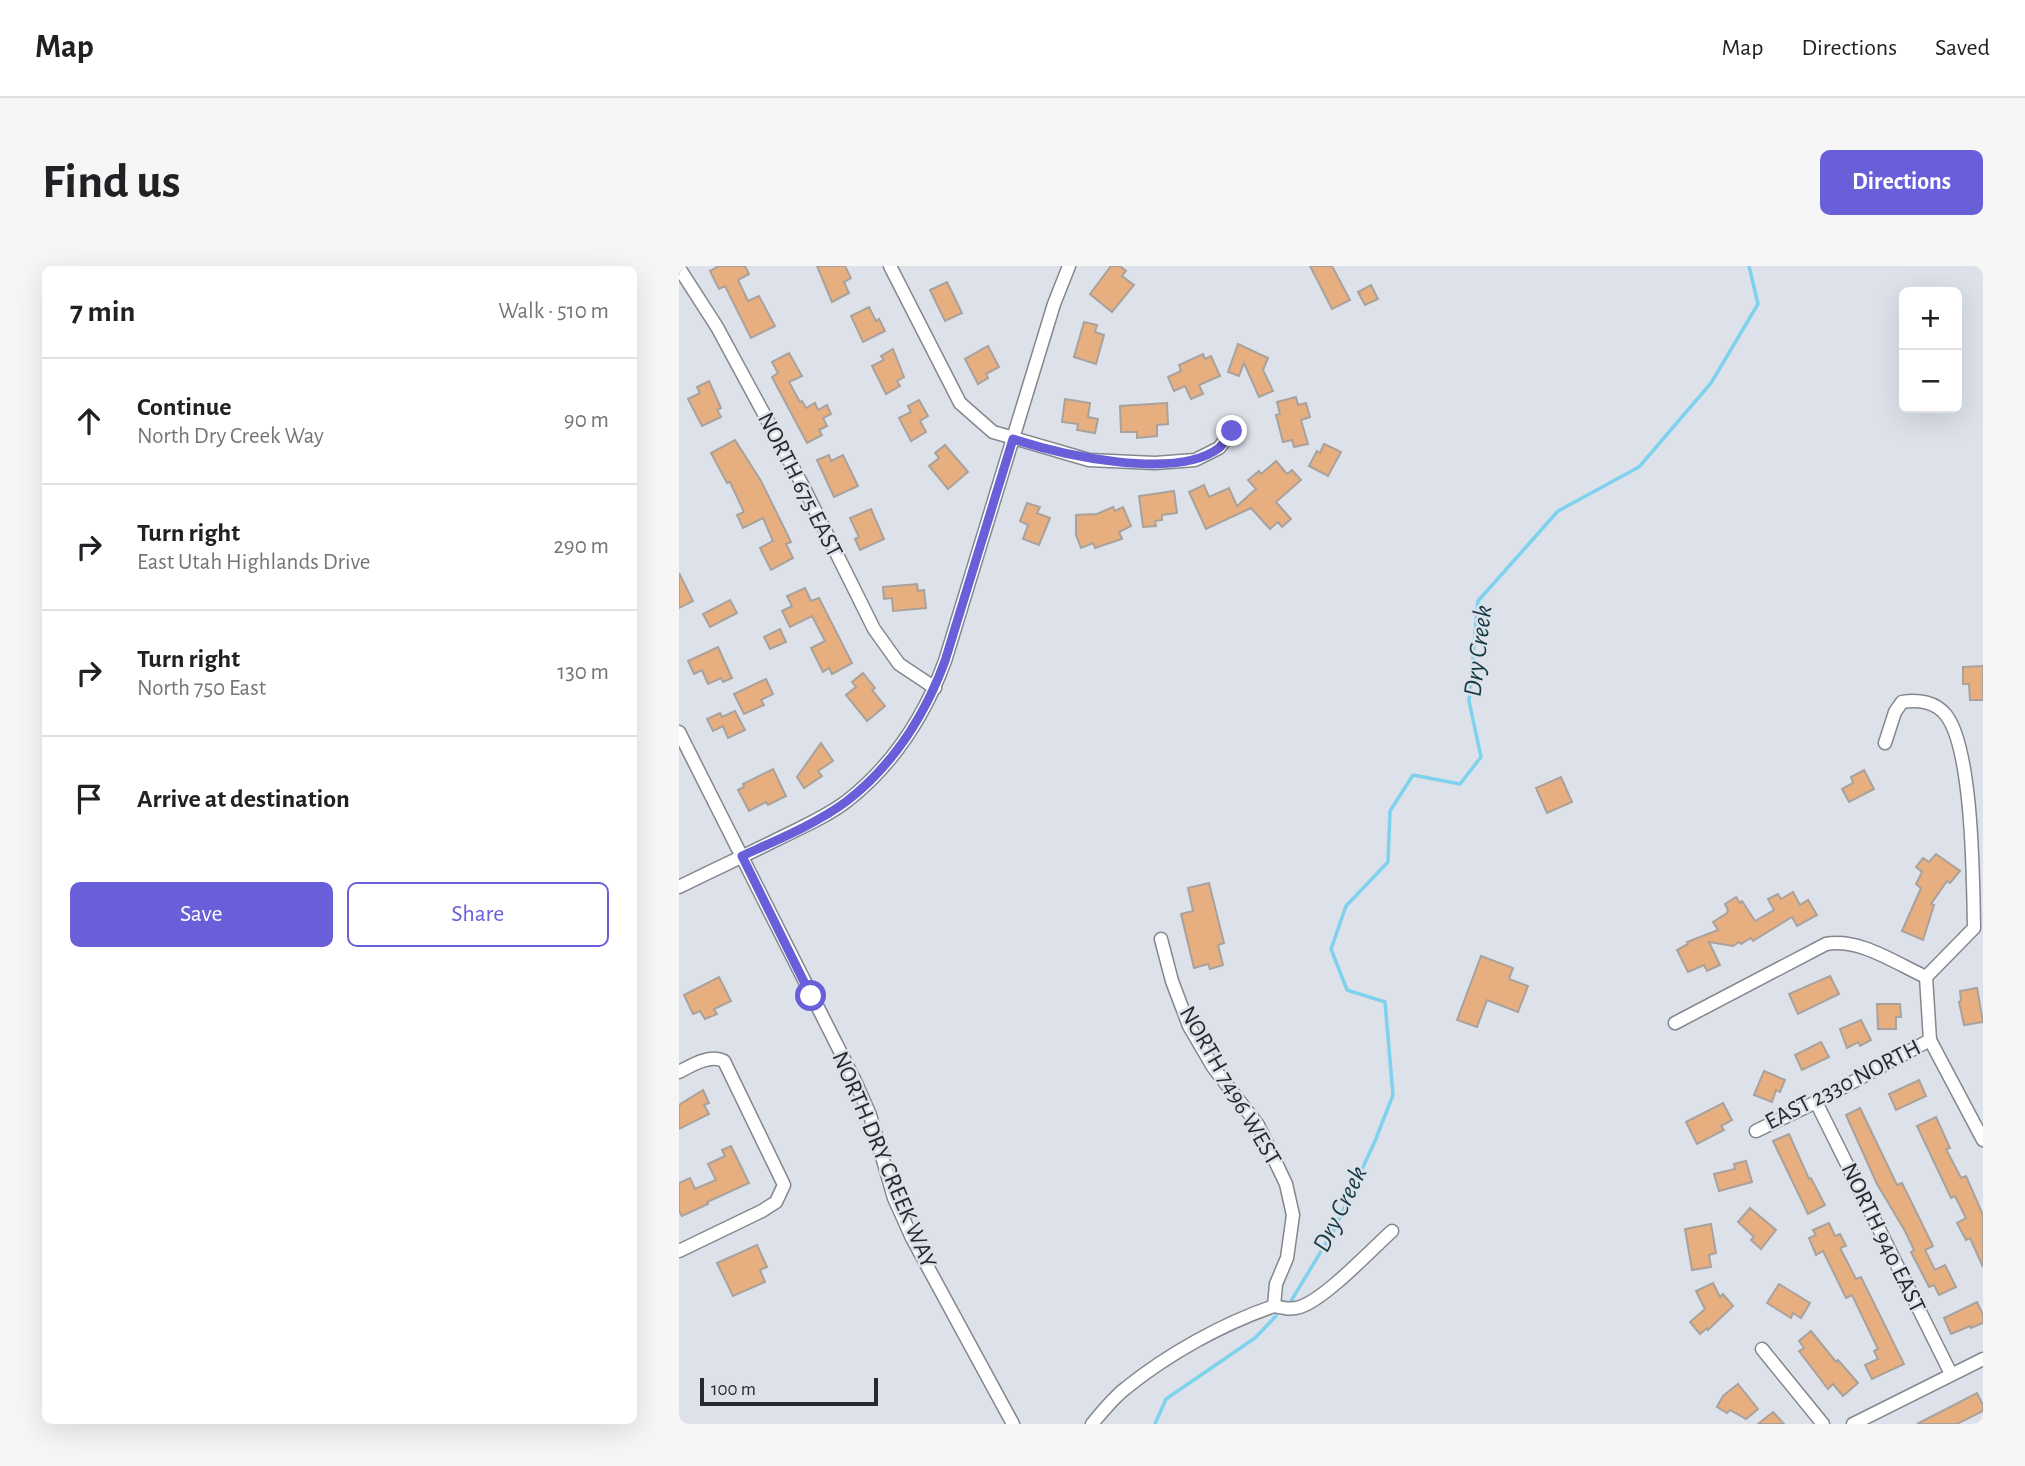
<!DOCTYPE html>
<meta charset="utf-8">
<style>
:root{--surface:#fff;--page:#f6f6f6;--text:#202124;--muted:#757577;--line:#e0e0e0;--accent:#695fd9}
body{margin:0;font-family:"Alegreya Sans",sans-serif;background:var(--page);color:var(--text)}
.controls{position:absolute;right:21px;top:21px;display:grid;overflow:hidden;border-radius:10px;box-shadow:0 7px 28px #0002}
.controls button{width:63px;height:63px;display:grid;place-items:center;padding:0;border:0;border-bottom:2px solid var(--line);background:var(--surface);color:var(--text);font:35px sans-serif}
.scale{position:absolute;left:21px;bottom:18px;width:178px;box-sizing:border-box;padding-left:7px;border:4px solid #28292c;border-top:0;font-size:19px;line-height:24px;white-space:nowrap;color:#28292c;-webkit-text-stroke:5px #dde1e9;paint-order:stroke}
.stop{position:absolute;width:21px;height:21px;margin:-16px;border:5px solid #695fd9;border-radius:50%;background:#fff}
.stop.end{background:#695fd9;border-color:#fff;box-shadow:0 2px 7px #0008}
.list{margin:0;padding:0;list-style:none}
h2{display:flex;justify-content:space-between;align-items:center;height:91px;margin:0;padding:0 28px;font-size:30px}
h2 small{font-size:23px;font-weight:400;color:var(--muted)}
.list li{display:grid;grid-template-columns:46px 1fr auto;gap:21px;align-items:center;box-sizing:border-box;height:126px;padding:0 28px;border-top:2px solid var(--line)}
.list b{display:block;font-size:26px;white-space:nowrap}
.list p{margin:0;font-size:23px;white-space:nowrap;color:var(--muted)}
.list em{font-size:23px;font-style:normal;color:var(--muted)}
.actions{display:flex;gap:14px;padding:21px 28px}
.actions a{flex:1;padding:16px 0;border:2px solid var(--accent);border-radius:10px;text-align:center;font-size:24px;color:var(--accent)}
.actions .main{background:var(--accent);color:#fff}
.icon{flex:none;width:38px;height:38px;fill:none;stroke:currentColor;stroke-width:2;stroke-linecap:round;stroke-linejoin:round}
.map{position:relative;flex:none;width:1304px;height:1158px;overflow:hidden;border-radius:10px}
header{display:flex;align-items:center;gap:42px;box-sizing:border-box;height:98px;padding:0 35px;background:var(--surface);border-bottom:2px solid var(--line)}
header strong{font-size:33px}
nav{display:flex;gap:38px;margin-inline-start:auto;font-size:24px}
.intro{display:flex;align-items:center;justify-content:space-between;box-sizing:border-box;height:168px;padding:0 42px}
h1{margin:0;font-size:49px}
.button{padding:18px 32px;border-radius:10px;background:var(--accent);color:#fff;font-size:24px;font-weight:700}
main{display:flex;gap:42px;padding:0 42px}
aside{flex:1;background:var(--surface);border-radius:10px;box-shadow:0 7px 28px #0002}
.map>svg:first-child{display:block}
.lines{fill:none;stroke-linecap:round;stroke-linejoin:round}
.stream{stroke:#7fd2ed;stroke-width:3.5}
.building{fill:#e7ae80;stroke:#a9a29c;stroke-width:2}
.minor-casing{stroke:#84878e;stroke-width:15}
.minor{stroke:#fff;stroke-width:12}
.route{stroke:#695fd9;stroke-width:9}
.labels{text-anchor:middle;dominant-baseline:central;stroke-width:5;stroke-linejoin:round;paint-order:stroke}
.street-label{font-size:24px;fill:#28292c;stroke:#dde1e9}
.water-label{font-size:26px;font-style:italic;fill:#133a45;stroke:#dde1e9}
</style>
<header>
<strong>Map</strong>
<nav><a>Map</a><a>Directions</a><a>Saved</a></nav>
</header>
<div class="intro"><h1>Find us</h1><a class="button">Directions</a></div>
<main>
<aside>
<h2>7 min<small>Walk · 510 m</small></h2>
<ul class="list">
<li><svg class="icon" aria-label="ahead" viewBox="0 0 24 24"><path d="M12 20V5M6 11l6-6 6 6"/></svg><div><b>Continue</b><p>North Dry Creek Way</p></div><em>90 m</em></li>
<li><svg class="icon" aria-label="right" viewBox="0 0 24 24"><path d="M7 20v-9h11M14 6l5 5-5 5"/></svg><div><b>Turn right</b><p>East Utah Highlands Drive</p></div><em>290 m</em></li>
<li><svg class="icon" aria-label="right" viewBox="0 0 24 24"><path d="M7 20v-9h11M14 6l5 5-5 5"/></svg><div><b>Turn right</b><p>North 750 East</p></div><em>130 m</em></li>
<li><svg class="icon" aria-label="arrive" viewBox="0 0 24 24"><path d="M6 21V4h12l-3 4 3 4H6"/></svg><div><b>Arrive at destination</b></div></li>
</ul>
<div class="actions"><a class="main">Save</a><a>Share</a></div>
</aside>
<div class="map">
<svg width="1304" height="1158" viewBox="0 0 1304 1158">
<rect width="100%" height="100%" fill="#dde1e9"/>
<g class="lines">
<g class="stream">
<path d="M612,1035L655,964L696,875L714,829L706,736L668,724L652,683L667,640L709,596L711,545L734,509L781,518L802,491L790,435L799,335L879,245L960,201L1032,117L1079,38L1070,0"/>
<path d="M476,1158L487,1133L576,1072L597,1050"/>
</g>
</g>
<g class="building">
<path d="M40,0H66L70,8L59,14L69,35L80,30L96,60L72,72L46,20L40,23L31,5Z"/>
<path d="M138,0H166L172,12L165,16L170,27L153,36Z"/>
<path d="M432,0H441L447,5L443,10L455,19L433,46L411,28Z"/>
<path d="M631,0H653L671,34L653,43Z"/>
<path d="M268,16L283,47L266,55L251,24Z"/>
<path d="M692,19L699,33L686,39L679,26Z"/>
<path d="M190,41L197,55L200,53L206,65L184,76L172,50Z"/>
<path d="M405,56L418,59L416,66L425,69L417,98L395,91Z"/>
<path d="M559,78L589,92L584,104L594,125L580,131L565,97L560,110L549,106Z"/>
<path d="M309,80L320,101L307,108L309,112L299,118L286,93Z"/>
<path d="M214,83L225,111L218,115L221,120L207,128L193,100L205,94L202,90Z"/>
<path d="M110,87L123,110L110,116L121,136L123,135L127,142L136,137L139,144L148,139L152,148L144,152L148,160L140,164L143,169L128,177L93,111L99,107L93,96Z"/>
<path d="M524,88L526,93L532,90L541,110L520,119L524,128L512,133L506,120L495,125L489,111L502,105L500,99Z"/>
<path d="M30,115L42,142L38,144L42,151L23,160L9,133L21,127L18,121Z"/>
<path d="M617,131L619,139L627,137L631,151L622,154L629,178L615,181L613,174L604,176L597,149L601,148L598,136Z"/>
<path d="M386,133L411,137L409,151L419,153L416,167L398,164L399,158L383,156Z"/>
<path d="M240,134L249,150L241,155L247,166L232,175L220,152L232,146L229,140Z"/>
<path d="M488,137L489,158L478,159V170L458,172V166H442L441,140Z"/>
<path d="M56,174L82,215L112,276L107,278L114,292L92,304L81,282L94,275L84,252L64,262L58,249L65,246L51,216L48,217L32,187Z"/>
<path d="M645,178L662,186L649,210L630,200L638,185L641,187Z"/>
<path d="M266,179L289,206L269,223L250,200L260,192L256,187Z"/>
<path d="M150,189L152,195L164,189L179,220L155,231L138,194Z"/>
<path d="M597,195L608,208L613,204L622,214L597,236L612,253L603,261L599,256L591,263L572,242L527,263L510,226L525,219L530,231L550,222L558,240L577,223L569,214L580,205L582,208Z"/>
<path d="M495,225L498,247L483,249V254L476,255L477,260L464,261L460,230Z"/>
<path d="M348,237L361,241L358,247L371,252L360,279L344,273L349,259L341,255Z"/>
<path d="M434,241L436,245L444,241L452,260L440,266L443,273L416,282L414,277L402,282L397,269V249L418,248Z"/>
<path d="M192,243L205,273L181,284L176,273L180,271L171,252Z"/>
<path d="M0,307L14,335L0,342Z"/>
<path d="M238,318L239,325L245,324L247,342L214,345L213,332L205,333L204,321Z"/>
<path d="M126,322L132,335L140,332L173,397L153,408L150,402L144,406L132,382L146,375L133,350L111,361L103,345L113,340L108,330Z"/>
<path d="M51,334L58,347L31,361L24,348Z"/>
<path d="M101,363L107,376L91,383L85,371Z"/>
<path d="M39,381L53,412L44,416L42,412L29,418L23,404L15,408L9,395Z"/>
<path d="M1304,400V434H1291L1290,418H1284V401Z"/>
<path d="M184,407L196,422L193,424L206,440L188,455L167,429L177,421L173,416Z"/>
<path d="M87,413L94,428L82,434L85,439L65,448L55,428Z"/>
<path d="M56,445L66,464L49,472L44,460L34,465L28,453L41,447L43,451Z"/>
<path d="M142,477L154,495L139,505L143,510L125,522L118,511Z"/>
<path d="M94,503L107,530L89,539L87,536L70,545L59,524L65,521L64,518Z"/>
<path d="M1185,504L1195,523L1170,536L1163,523L1174,517L1172,511Z"/>
<path d="M882,511L893,536L868,547L857,522Z"/>
<path d="M1257,588L1281,605L1271,617L1268,615L1252,638L1255,639L1244,674L1223,665L1242,622L1237,618L1243,606L1237,601L1244,592L1250,596Z"/>
<path d="M530,617L545,677L539,679L544,699L531,703L529,698L515,702L502,648L514,645L509,622Z"/>
<path d="M1114,626L1121,639L1129,634L1138,649L1118,660L1113,651L1074,675L1072,672L1062,678L1060,676L1054,680L1030,676L1041,699L1028,705L1025,699L1009,706L998,684L1009,678L1008,676L1039,664L1034,656L1048,647L1049,644L1046,638L1057,631L1061,637L1063,635L1076,655L1095,644L1089,633L1099,628L1102,633Z"/>
<path d="M802,690L834,702L830,713L849,720L839,746L808,734L798,761L778,754Z"/>
<path d="M1151,710L1160,728L1119,748L1110,728Z"/>
<path d="M40,711L52,735L35,743L38,748L26,753L21,745L14,748L5,729Z"/>
<path d="M1298,722L1304,756L1285,759L1280,736L1282,735L1281,725Z"/>
<path d="M1198,738H1221L1222,751H1217V763H1199Z"/>
<path d="M1182,754L1192,774L1181,780L1179,776L1168,782L1161,763Z"/>
<path d="M1142,776L1150,791L1123,804L1116,789Z"/>
<path d="M1085,805L1106,814L1101,826L1097,824L1093,836L1075,829Z"/>
<path d="M1240,814L1247,830L1217,844L1210,828Z"/>
<path d="M24,824L30,837L25,839L30,848L0,863V839Z"/>
<path d="M1044,837L1053,854L1042,860L1045,864L1018,878L1007,856Z"/>
<path d="M1181,842L1218,919L1223,917L1254,980L1246,984L1256,1004L1266,999L1277,1021L1260,1029L1255,1019L1250,1021L1232,986L1235,984L1226,965L1198,918L1167,849Z"/>
<path d="M1257,851L1271,882L1267,883L1282,912L1287,910L1304,949V1001L1291,972L1287,974L1278,957L1287,952L1276,930L1272,932L1238,860Z"/>
<path d="M1110,868L1130,913L1132,912L1146,939L1129,948L1094,875Z"/>
<path d="M52,880L70,917L28,936L29,938L3,950L0,945V917L11,912L16,923L37,914L29,898L46,890L43,884Z"/>
<path d="M1067,895L1073,916L1040,925L1035,908L1056,903L1055,898Z"/>
<path d="M1071,942L1097,964L1082,983L1072,974L1075,971L1059,956Z"/>
<path d="M1150,957L1156,970L1161,968L1167,980L1161,982L1177,1013L1182,1011L1225,1098L1193,1113L1186,1099L1199,1093L1195,1085L1199,1083L1173,1029L1167,1032L1144,985L1137,989L1130,972L1137,969L1134,964Z"/>
<path d="M1032,958L1037,987L1030,989L1032,1001L1013,1004L1006,963Z"/>
<path d="M78,979L88,1001L81,1004L86,1016L54,1030L38,997Z"/>
<path d="M1034,1017L1041,1031L1044,1028L1054,1040L1029,1064L1028,1062L1021,1068L1011,1056L1026,1043L1017,1025Z"/>
<path d="M1100,1018L1131,1037L1122,1052L1114,1047L1112,1052L1088,1037Z"/>
<path d="M1298,1036L1304,1049V1057L1292,1062L1291,1060L1272,1068L1265,1052Z"/>
<path d="M1132,1065L1157,1096L1159,1094L1179,1117L1164,1130L1154,1118L1149,1123L1120,1085L1125,1082L1120,1075Z"/>
<path d="M1059,1118L1079,1143L1067,1153L1051,1144L1048,1147L1038,1141L1044,1130Z"/>
<path d="M1298,1127L1304,1139V1145L1278,1158H1238Z"/>
<path d="M1094,1146L1105,1158H1079Z"/>
</g>
<g class="lines">
<defs>
<g id="minor">
<path d="M211,0L281,137L314,166L410,194L476,197L516,194L540,182L553,165"/>
<path d="M0,2L38,61L124,220L195,363L220,398L256,422"/>
<path d="M0,466L177,817L191,849L215,932L233,972L334,1158"/>
<path d="M1206,477L1216,446L1223,436C1239,433 1257,436 1267,449C1294,484 1294,615 1295,662L1247,711L1251,774L1304,874"/>
<path d="M0,621C32,605 65,590 97,574C121,562 147,551 168,535C214,499 246,449 266,395L375,38L390,0"/>
<path d="M996,757L1147,678C1181,672 1216,697 1247,711"/>
<path d="M0,806C13,799 31,788 45,795L105,919L97,936L83,945L0,985"/>
<path d="M1137,836L1272,1108"/>
<path d="M1077,865L1137,836L1251,774"/>
<path d="M595,1040C604,1042 612,1044 621,1041C646,1033 692,984 713,965"/>
<path d="M1083,1083L1144,1158"/>
<path d="M413,1158C423,1146 434,1132 447,1122C489,1088 543,1058 595,1040L597,1018L608,992L614,949L607,918L579,859L534,801L510,760L493,715L482,673"/>
<path d="M1174,1158L1304,1093"/>
</g>
</defs>
<use href="#minor" class="minor-casing"/>
<use href="#minor" class="minor"/>
</g>
<g class="lines">
<path class="route" d="M132,730L63,590C98,574 137,558 168,535C214,499 246,449 266,395L334,173C383,189 496,215 540,182C545,178 549,170 553,165"/>
</g>
<g class="labels">
<g class="street-label">
<text transform="translate(121 219) rotate(63)">NORTH 675 EAST</text>
<text transform="translate(1164 819) rotate(-27)">EAST 2330 NORTH</text>
<text transform="translate(551 820) rotate(60)">NORTH 7496 WEST</text>
<text transform="translate(205 894) rotate(67)">NORTH DRY CREEK WAY</text>
<text transform="translate(1204 972) rotate(64)">NORTH 940 EAST</text>
</g>
<g class="water-label">
<text transform="translate(799 385) rotate(-83)">Dry Creek</text>
<text transform="translate(661 943) rotate(-64)">Dry Creek</text>
</g>
</g>
</svg>
<div class="controls">
<button>+</button>
<button>−</button>
</div>
<div class="scale">100 m</div>
<div class="stop" style="left:132px;top:730px"></div>
<div class="stop end" style="left:553px;top:165px"></div>
</div>
</main>
